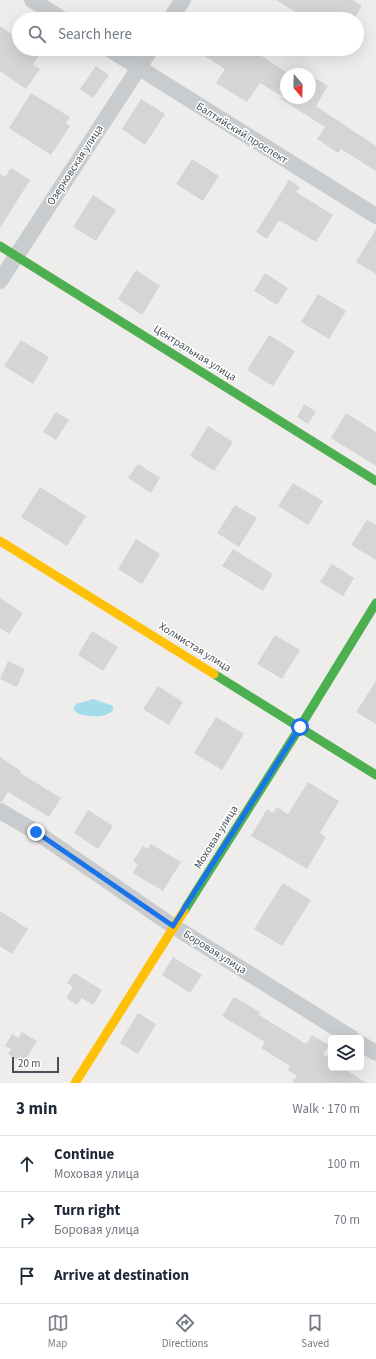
<!DOCTYPE html>
<meta charset="utf-8">
<style>
:root{--surface:#fff;--page:#f2f2f3;--text:#1f2937;--muted:#747a83;--line:#e0e1e3;--accent:#80868c}
body{margin:0;font-family:"Source Sans 3",sans-serif;background:var(--page);color:var(--text)}
.controls{position:absolute;right:12px;bottom:12px;display:grid;overflow:hidden;border-radius:6px;box-shadow:0 4px 16px #0002}
.controls button{width:36px;height:36px;display:grid;place-items:center;padding:0;border:0;border-bottom:1px solid var(--line);background:var(--surface);color:var(--text);font:20px sans-serif}
.compass{position:absolute;left:280px;top:68px;width:36px;height:36px;border-radius:50%;background:var(--surface);box-shadow:0 4px 16px #0002;rotate:161deg}
.scale{position:absolute;left:12px;bottom:10px;width:47px;box-sizing:border-box;padding-left:4px;border:2px solid #444f59;border-top:0;font-size:11px;line-height:14px;white-space:nowrap;color:#444f59;-webkit-text-stroke:3px #fff;paint-order:stroke}
.stop{position:absolute;width:12px;height:12px;margin:-9px;border:3px solid #1a73e8;border-radius:50%;background:#fff}
.stop.end{background:#1a73e8;border-color:#fff;box-shadow:0 1px 4px #0008}
.list{margin:0;padding:0;list-style:none}
h2{display:flex;justify-content:space-between;align-items:center;height:52px;margin:0;padding:0 16px;font-size:17px}
h2 small{font-size:13px;font-weight:400;color:var(--muted)}
.list li{display:grid;grid-template-columns:26px 1fr auto;gap:12px;align-items:center;box-sizing:border-box;height:56px;padding:0 16px;border-top:1px solid var(--line)}
.list b{display:block;font-size:15px;white-space:nowrap}
.list p{margin:0;font-size:13px;white-space:nowrap;color:var(--muted)}
.list em{font-size:13px;font-style:normal;color:var(--muted)}
.icon{flex:none;width:22px;height:22px;fill:none;stroke:currentColor;stroke-width:2;stroke-linecap:round;stroke-linejoin:round}
.map{position:relative;flex:none;width:376px;height:1083px;overflow:hidden}
.search{position:absolute;background:var(--surface);box-shadow:0 4px 16px #0002;left:12px;right:12px;top:12px;height:44px;display:flex;align-items:center;gap:10px;box-sizing:border-box;padding:0 14px;border-radius:22px;color:var(--muted);font-size:15px}
.sheet{height:220px;background:var(--surface)}
nav{display:flex;justify-content:space-around;align-items:center;box-sizing:border-box;height:56px;border-top:1px solid var(--line);background:var(--surface);font-size:11px;color:var(--muted)}
nav a{display:grid;justify-items:center;gap:2px}
nav .on{color:var(--accent)}
.map>svg:first-child{display:block}
.water{fill:#a4dceb}
.building{fill:#d5d5d7}
.lines{fill:none;stroke-linecap:round;stroke-linejoin:round}
.street{stroke:#c9ccce;stroke-width:16}
.fast{stroke:#4caf50;stroke-width:9}
.slow{stroke:#ffc107;stroke-width:9}
.route{stroke:#1a73e8;stroke-width:5}
.labels{text-anchor:middle;dominant-baseline:central;stroke-width:3;stroke-linejoin:round;paint-order:stroke}
.street-label{font-size:11px;fill:#444f59;stroke:#fff}
</style>
<div class="map">
<svg width="376" height="1083" viewBox="0 0 376 1083">
<rect width="100%" height="100%" fill="#eeedec"/>
<path class="water" d="M93,699L113,706V711C102,719 90,716 78,714L73,709L76,704Z"/>
<g class="building">
<path d="M276,0H353L362,6L354,19H307Z"/>
<path d="M0,26L19,39V49H34L40,54L33,65L40,69L26,89L0,71Z"/>
<path d="M194,49H251L286,72V98H310V75L328,86L316,106L376,146V171L341,149L338,153L317,139L325,127L279,98H285L260,83L247,102L216,83L225,69Z"/>
<path d="M96,66L109,75L93,98L80,89Z"/>
<path d="M31,93L70,117L66,123L70,126L51,155L9,128Z"/>
<path d="M141,99L165,114L145,145L122,129Z"/>
<path d="M192,159L219,176L203,201L176,184Z"/>
<path d="M11,168L30,180L0,228V174L5,177Z"/>
<path d="M289,180L300,187L296,192L333,215L316,242L279,220L267,239L256,232Z"/>
<path d="M93,195L116,210L96,241L73,227Z"/>
<path d="M376,229V274L356,262Z"/>
<path d="M136,270L160,286L142,315L118,299Z"/>
<path d="M265,273L288,288L277,305L254,291Z"/>
<path d="M318,294L346,311L329,339L301,322Z"/>
<path d="M269,335L295,351L273,386L247,370Z"/>
<path d="M21,340L49,357L33,384L4,366Z"/>
<path d="M304,404L316,412L308,424L297,417Z"/>
<path d="M56,412L69,420L56,440L43,432Z"/>
<path d="M346,413L376,432V466L331,438Z"/>
<path d="M208,426L233,442L214,471L190,456Z"/>
<path d="M138,464L160,478L151,493L128,478Z"/>
<path d="M293,483L323,501L308,525L278,506Z"/>
<path d="M40,487L86,516L67,546L21,517Z"/>
<path d="M235,505L257,518L239,547L217,533Z"/>
<path d="M367,520L376,525V560L351,545Z"/>
<path d="M136,539L160,554L142,584L118,569Z"/>
<path d="M233,549L273,574L263,591L222,566Z"/>
<path d="M332,564L354,578L343,596L320,582Z"/>
<path d="M0,598L23,613L9,634L0,628Z"/>
<path d="M92,631L118,647L103,671L78,655Z"/>
<path d="M275,635L300,650L282,679L257,664Z"/>
<path d="M8,661L25,669L17,687L0,679Z"/>
<path d="M376,681V724L356,712Z"/>
<path d="M158,686L183,702L169,725L143,709Z"/>
<path d="M216,717L244,734L222,770L194,753Z"/>
<path d="M0,757L21,771L20,773L61,798L49,817L8,792L2,802H0Z"/>
<path d="M308,782L339,801L320,833L326,837L307,869L251,836L267,809L273,813L277,807L288,814Z"/>
<path d="M88,810L113,826L98,849L74,833Z"/>
<path d="M151,844L181,862L163,891L133,873L138,864L133,861L143,846L148,849Z"/>
<path d="M283,883L311,900L282,946L254,929Z"/>
<path d="M0,911L28,929L12,954L0,946Z"/>
<path d="M173,957L202,975L190,993L162,975Z"/>
<path d="M74,973L102,990L93,1005L82,998L77,1005L66,998L73,987L67,983Z"/>
<path d="M234,997L260,1012L259,1015L306,1044L312,1035L329,1045L323,1054L331,1059V1068H342L367,1083H292L297,1076L288,1070L290,1066L261,1048L265,1042L222,1016Z"/>
<path d="M138,1013L156,1024L138,1054L120,1043Z"/>
<path d="M22,1032L37,1041L23,1064L8,1054L11,1049L5,1046L12,1034L18,1038Z"/>
</g>
<g class="lines">
<g class="street">
<path d="M32,0L62,19"/>
<path d="M170,19L183,0"/>
<path d="M109,49L376,216"/>
<path d="M0,281L151,49"/>
<path d="M0,811L36,832L173,926L352,1038"/>
<path d="M361,1044L376,1053"/>
</g>
<g class="fast">
<path d="M0,246L376,481"/>
<path d="M214,674L376,775"/>
<path d="M184,911L300,727L376,603"/>
</g>
<g class="slow">
<path d="M0,541L214,674"/>
<path d="M75,1083L184,911"/>
</g>
</g>
<g class="lines">
<path class="route" d="M36,832L173,926L300,727"/>
</g>
<g class="labels">
<g class="street-label">
<text transform="translate(242 133) rotate(32)">Балтийский проспект</text>
<text transform="translate(75 165) rotate(-57)">Озерковская улица</text>
<text transform="translate(195 353) rotate(32)">Центральная улица</text>
<text transform="translate(195 647) rotate(32)">Холмистая улица</text>
<text transform="translate(216 837) rotate(-58)">Моховая улица</text>
<text transform="translate(215 952) rotate(32)">Боровая улица</text>
</g>
</g>
</svg>
<div class="controls">
<button><svg class="icon" aria-label="layers" viewBox="0 0 24 24"><path d="M12 4l9 5-9 5-9-5zM3 14l9 5 9-5"/></svg></button>
</div>
<svg class="compass" viewBox="-18 -18 36 36"><path d="M0-13l5 13h-10z" fill="#e53935"/><path d="M0 13l5-13h-10z" fill="#747a83"/></svg>
<div class="scale">20 m</div>
<div class="stop" style="left:300px;top:727px"></div>
<div class="stop end" style="left:36px;top:832px"></div>
<div class="search"><svg class="icon" aria-label="search" viewBox="0 0 24 24"><circle cx="10" cy="10" r="6"/><path d="M15 15l6 6"/></svg>Search here</div>
</div>
<section class="sheet">
<h2>3 min<small>Walk · 170 m</small></h2>
<ul class="list">
<li><svg class="icon" aria-label="ahead" viewBox="0 0 24 24"><path d="M12 20V5M6 11l6-6 6 6"/></svg><div><b>Continue</b><p>Моховая улица</p></div><em>100 m</em></li>
<li><svg class="icon" aria-label="right" viewBox="0 0 24 24"><path d="M7 20v-9h11M14 6l5 5-5 5"/></svg><div><b>Turn right</b><p>Боровая улица</p></div><em>70 m</em></li>
<li><svg class="icon" aria-label="arrive" viewBox="0 0 24 24"><path d="M6 21V4h12l-3 4 3 4H6"/></svg><div><b>Arrive at destination</b></div></li>
</ul>
</section>
<nav>
<a class="on"><svg class="icon" aria-label="map" viewBox="0 0 24 24"><path d="M3 6l6-2 6 2 6-2v14l-6 2-6-2-6 2zM9 4v14M15 6v14"/></svg>Map</a>
<a><svg class="icon" aria-label="directions" viewBox="0 0 24 24"><path d="M12 3l9 9-9 9-9-9zM9 14v-3h6M13 9l2 2-2 2"/></svg>Directions</a>
<a><svg class="icon" aria-label="saved" viewBox="0 0 24 24"><path d="M7 4h10v16l-5-4-5 4z"/></svg>Saved</a>
</nav>
